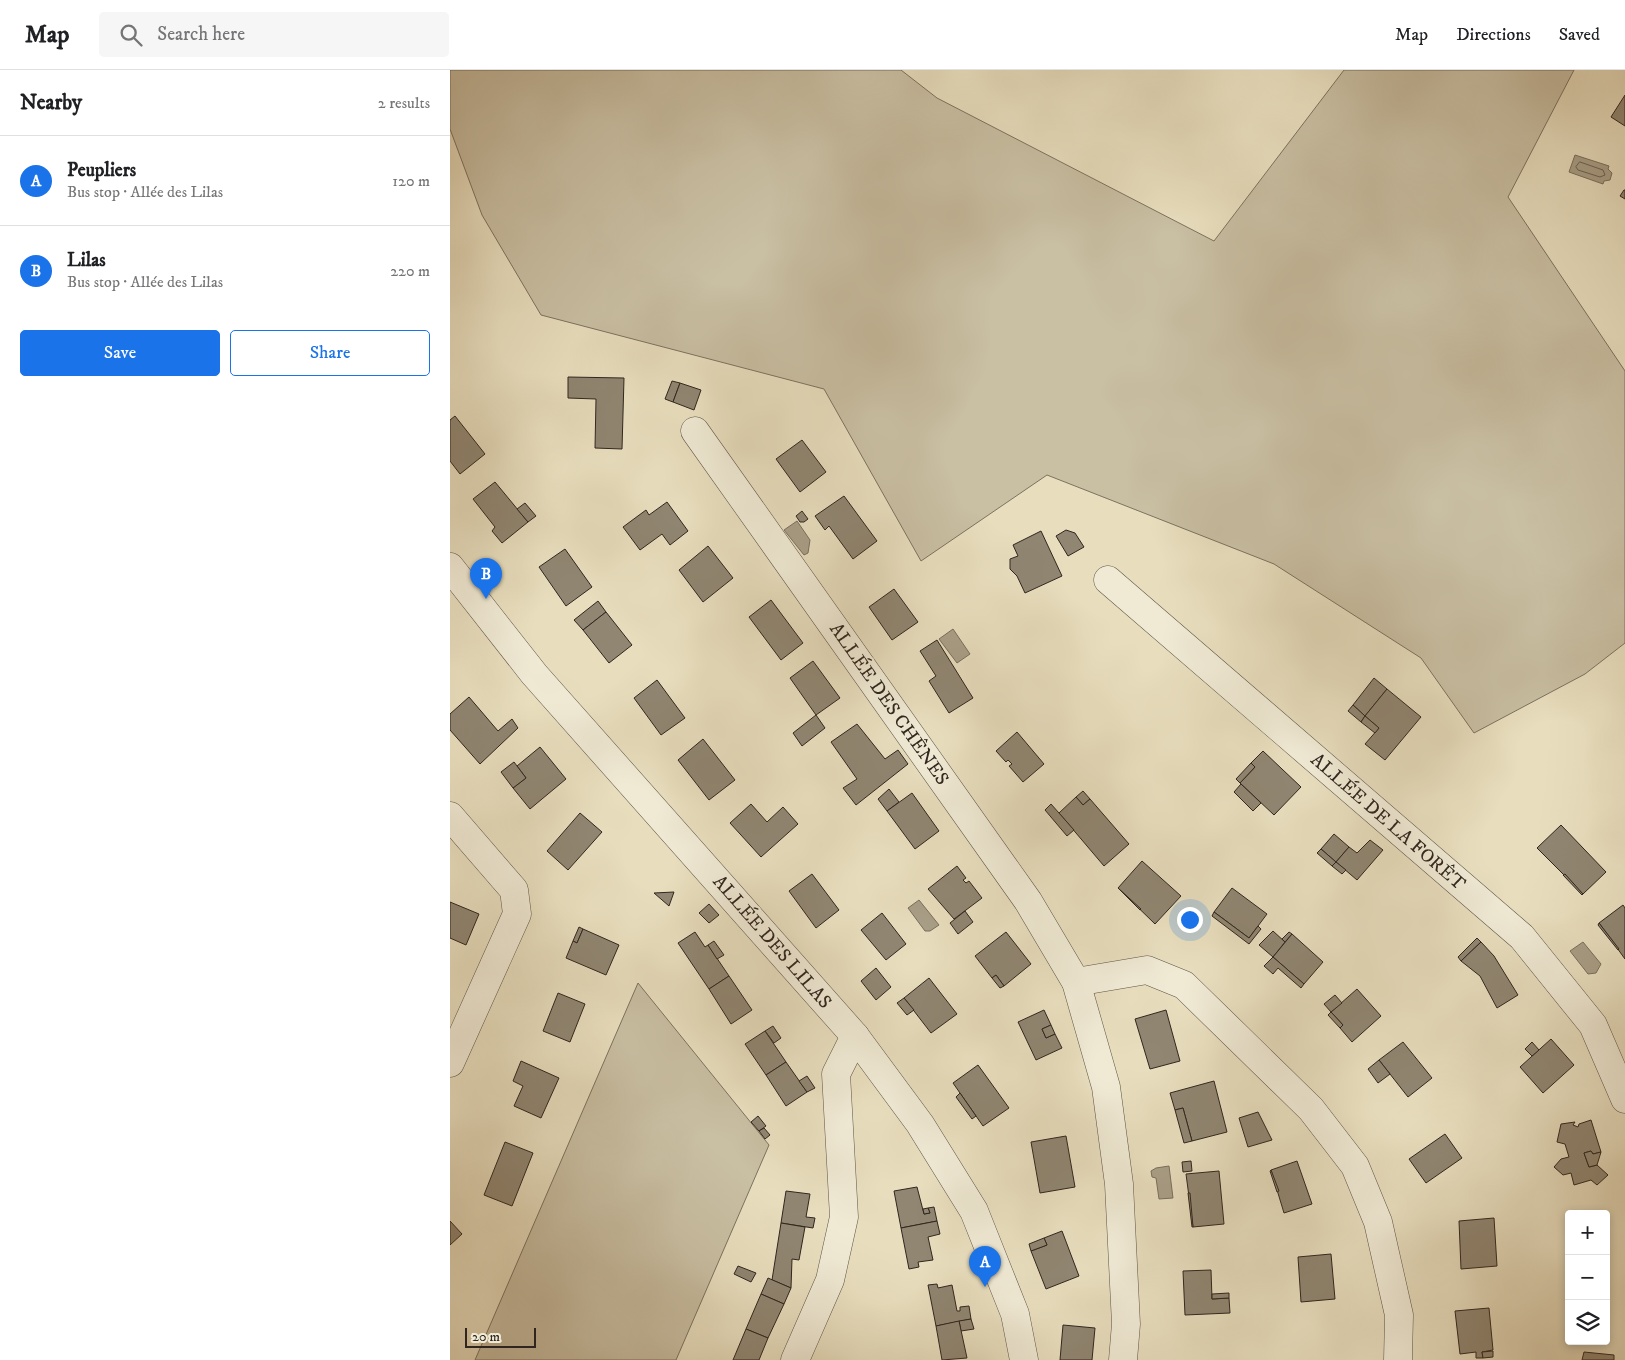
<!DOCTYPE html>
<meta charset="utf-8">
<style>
:root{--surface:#fff;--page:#f6f6f6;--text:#202124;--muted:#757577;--line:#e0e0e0;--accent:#1a73e8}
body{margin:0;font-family:"IM FELL DW Pica",serif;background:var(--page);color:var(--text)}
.controls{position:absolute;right:15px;bottom:15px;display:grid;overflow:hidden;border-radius:5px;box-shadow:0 2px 8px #0003}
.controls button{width:45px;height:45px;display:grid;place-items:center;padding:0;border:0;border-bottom:1px solid var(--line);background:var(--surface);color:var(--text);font:25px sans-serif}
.scale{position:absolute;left:15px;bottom:12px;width:71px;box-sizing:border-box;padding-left:5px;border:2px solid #30261f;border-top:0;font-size:14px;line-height:18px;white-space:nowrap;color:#30261f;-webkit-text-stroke:4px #f0ead5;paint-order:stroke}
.you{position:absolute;left:739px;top:849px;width:18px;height:18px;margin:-12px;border:4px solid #fff;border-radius:50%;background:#1a73e8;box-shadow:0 0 0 8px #1a73e833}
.badge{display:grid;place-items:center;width:32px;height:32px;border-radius:50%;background:var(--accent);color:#fff;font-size:16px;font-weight:700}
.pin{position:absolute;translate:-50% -41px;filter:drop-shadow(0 1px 2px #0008)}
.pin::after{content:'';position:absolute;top:26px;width:18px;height:15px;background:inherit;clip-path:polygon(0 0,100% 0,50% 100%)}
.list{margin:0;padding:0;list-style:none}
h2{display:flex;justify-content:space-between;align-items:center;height:65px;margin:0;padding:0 20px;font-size:21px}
h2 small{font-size:16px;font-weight:400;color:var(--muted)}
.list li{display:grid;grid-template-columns:32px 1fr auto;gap:15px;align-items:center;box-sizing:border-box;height:90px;padding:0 20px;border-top:1px solid var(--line)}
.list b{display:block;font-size:19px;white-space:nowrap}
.list p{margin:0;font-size:16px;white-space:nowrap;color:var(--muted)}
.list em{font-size:16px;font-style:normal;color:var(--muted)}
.actions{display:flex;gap:10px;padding:15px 20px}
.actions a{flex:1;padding:11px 0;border:1px solid var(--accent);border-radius:5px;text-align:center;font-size:18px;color:var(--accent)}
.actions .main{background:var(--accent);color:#fff}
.icon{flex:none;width:28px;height:28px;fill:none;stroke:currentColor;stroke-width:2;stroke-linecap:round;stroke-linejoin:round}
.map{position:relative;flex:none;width:1175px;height:1290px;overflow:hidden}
header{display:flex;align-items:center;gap:30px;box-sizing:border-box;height:70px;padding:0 25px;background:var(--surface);border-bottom:1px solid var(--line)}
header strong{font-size:24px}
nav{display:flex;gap:28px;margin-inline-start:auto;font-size:18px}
.search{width:350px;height:45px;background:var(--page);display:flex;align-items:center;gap:12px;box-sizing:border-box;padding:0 18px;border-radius:5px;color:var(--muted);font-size:19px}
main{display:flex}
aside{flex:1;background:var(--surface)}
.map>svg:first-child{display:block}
.green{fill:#c9bfa3;stroke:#7c7261}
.water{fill:#a99f88;stroke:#796f5e}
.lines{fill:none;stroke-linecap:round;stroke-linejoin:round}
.shore{stroke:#6c6254;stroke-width:1}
.building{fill:#908672;stroke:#30261f}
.minor-casing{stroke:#5e5447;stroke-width:29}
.minor{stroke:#f0ead5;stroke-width:28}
.labels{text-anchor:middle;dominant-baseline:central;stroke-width:4;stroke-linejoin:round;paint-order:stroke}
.street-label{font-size:19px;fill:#30261f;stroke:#f0ead5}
</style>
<header>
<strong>Map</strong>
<div class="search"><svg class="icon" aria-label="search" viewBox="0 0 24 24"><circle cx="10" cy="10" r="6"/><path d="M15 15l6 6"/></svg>Search here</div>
<nav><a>Map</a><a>Directions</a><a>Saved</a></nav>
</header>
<main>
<aside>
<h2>Nearby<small>2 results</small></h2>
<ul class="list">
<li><span class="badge">A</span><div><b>Peupliers</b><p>Bus stop · Allée des Lilas</p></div><em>120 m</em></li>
<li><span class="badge">B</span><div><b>Lilas</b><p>Bus stop · Allée des Lilas</p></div><em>220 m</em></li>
</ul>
<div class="actions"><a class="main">Save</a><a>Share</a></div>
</aside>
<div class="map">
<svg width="1175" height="1290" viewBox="0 0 1175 1290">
<rect width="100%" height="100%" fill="#e8debe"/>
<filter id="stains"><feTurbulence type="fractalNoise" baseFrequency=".004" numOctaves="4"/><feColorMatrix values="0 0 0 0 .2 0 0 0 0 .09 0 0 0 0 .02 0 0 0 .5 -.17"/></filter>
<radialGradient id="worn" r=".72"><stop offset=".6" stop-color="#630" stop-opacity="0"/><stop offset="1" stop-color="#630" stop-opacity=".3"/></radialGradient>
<g class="green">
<path d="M0,0H451L487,28L764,171L894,0H1124L1058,127L1175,301V573L1135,604L1024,663L971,588L824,494L597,405L471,491L374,319L91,245L32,145L0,59Z"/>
<path d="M188,913L319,1075L226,1290H25Z"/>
</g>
<g class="water">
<path d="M1125,85L1159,96L1158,99L1162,103L1160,110L1154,111L1153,114L1119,102Z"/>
<path d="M347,451L360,470L358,483L354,485L334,460Z"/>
<path d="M503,559L520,584L507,593L489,569Z"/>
<path d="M469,830L489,855L480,861H475L458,838Z"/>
<path d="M1133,872L1151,894L1146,903L1138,904L1120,881Z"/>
<path d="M719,1096L723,1128L709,1129L706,1108L702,1107L701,1101L706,1098Z"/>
</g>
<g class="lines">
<path class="shore" d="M1130,92L1153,100L1155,105L1150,107L1128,100L1126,97Z"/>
</g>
<g class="building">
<path d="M1175,25V56L1161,47Z"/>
<path d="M1174,120H1175V129L1170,126Z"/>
<path d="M118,307L174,308L172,379L145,378L146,329L118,328Z"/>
<path d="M222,311L230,313L223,332L215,329Z"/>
<path d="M230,313L251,320L244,340L223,332Z"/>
<path d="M5,346L35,384L10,404L0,391V350Z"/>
<path d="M352,370L376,402L350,422L326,389Z"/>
<path d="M45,412L78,452L52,473L42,461L45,457L23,429Z"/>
<path d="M394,426L427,471L403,489L379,456L375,460L365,446Z"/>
<path d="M217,432L238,461L220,475L212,464L190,480L173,457L196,440L199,445Z"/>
<path d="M75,433L86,446L78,452L67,439Z"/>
<path d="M352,441L358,449L354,452H350L346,446Z"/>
<path d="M616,460L625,463L634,477L618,486L606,466Z"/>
<path d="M591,461L612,506L575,523L567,506L560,499V489L568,486L563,475Z"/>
<path d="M258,476L283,508L253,532L229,500Z"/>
<path d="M115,479L142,517L116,536L89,497Z"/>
<path d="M444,519L468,552L442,570L419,537Z"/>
<path d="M321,530L353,573L331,590L299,547Z"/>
<path d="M148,531L156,542L133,560L124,550Z"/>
<path d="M156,542L182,575L159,593L133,560Z"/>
<path d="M487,570L523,628L499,643L479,611L486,606L470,581Z"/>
<path d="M363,591L390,628L366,645L340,608Z"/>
<path d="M924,608L937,619L915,646L903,635Z"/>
<path d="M207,610L235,648L211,665L184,628Z"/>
<path d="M937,619L971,647L935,690L915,674L929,658L915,646Z"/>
<path d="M19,627L48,661L62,649L68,658L30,694L0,660V644Z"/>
<path d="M903,635L915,646L911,652L898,641Z"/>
<path d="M366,645L375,658L352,676L343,663Z"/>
<path d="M915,646L929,658L925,663L911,652Z"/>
<path d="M407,654L435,689L448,680L458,694L406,735L393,718L407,709L381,672Z"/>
<path d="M567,662L594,694L573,712L559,696L562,694L558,690L556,692L546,681Z"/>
<path d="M253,669L285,710L259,730L228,690Z"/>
<path d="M90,677L116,709L80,739L63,718L76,708L67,696Z"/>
<path d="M813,681L851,717L824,745L790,713L805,697L801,693Z"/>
<path d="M64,692L76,708L63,718L51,702Z"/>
<path d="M801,693L805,697L790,713L786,709Z"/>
<path d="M791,714L811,733L803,741L784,722Z"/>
<path d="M439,719L449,732L437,741L428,729Z"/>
<path d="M633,721L640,729L633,735L626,727Z"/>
<path d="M462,723L489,761L465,779L437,741Z"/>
<path d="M626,727L633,735L640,729L679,774L654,796L609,743Z"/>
<path d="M301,734L317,752L333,737L348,754L311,787L280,753Z"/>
<path d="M601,734L624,760L617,766L595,740Z"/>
<path d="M130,743L152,762L118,800L97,781Z"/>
<path d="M1111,755L1156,802L1133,824L1087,778Z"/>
<path d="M884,764L899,777L886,792L871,779Z"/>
<path d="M920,770L933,780L907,810L886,792L899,777L907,783Z"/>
<path d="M871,779L886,792L882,796L867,783Z"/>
<path d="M692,791L731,826L705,854L668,818Z"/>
<path d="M886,792L896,800L892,804L882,796Z"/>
<path d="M507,796L516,808L513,810L516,813L519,811L532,828L504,849L478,819Z"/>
<path d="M362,804L389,840L366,858L339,821Z"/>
<path d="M1115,804L1133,824L1132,825L1113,805Z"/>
<path d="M668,818L691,839L690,840Z"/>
<path d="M782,818L817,844L799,868L764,842Z"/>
<path d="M224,822L219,836L204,823Z"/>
<path d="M0,832L29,844L16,875L0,868Z"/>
<path d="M259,834L269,845L259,853L249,843Z"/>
<path d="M1173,835L1175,838V889L1149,853Z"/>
<path d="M515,841L523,852L508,864L500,853Z"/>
<path d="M764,842L799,868L808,856L811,859L799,874L762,846Z"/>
<path d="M432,843L456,874L436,890L411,860Z"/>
<path d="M1149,853L1169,879L1168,880L1148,855Z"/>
<path d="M129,857L133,859L127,873L123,871Z"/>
<path d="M133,859L169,875L156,905L116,888L123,871L127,873Z"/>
<path d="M823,861L835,872L823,887L809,875Z"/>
<path d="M245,862L255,877L258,875L279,906L259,919L228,873Z"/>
<path d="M556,862L581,894L554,916L546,905L542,908L525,886Z"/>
<path d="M839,862L842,864L835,872L832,869Z"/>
<path d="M842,864L873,892L854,914L823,887Z"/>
<path d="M1027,868L1031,872L1011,891L1008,887Z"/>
<path d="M264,871L274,885L267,889L258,875Z"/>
<path d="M1031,872L1044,886L1068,925L1047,938L1030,906L1011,891Z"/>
<path d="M823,887L854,914L851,918L828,898L823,904L814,896Z"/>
<path d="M426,898L441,917L426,930L411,911Z"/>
<path d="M546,905L554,916L550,918L542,908Z"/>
<path d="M279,906L302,940L281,954L259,919Z"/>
<path d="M479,908L507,944L481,963L454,928Z"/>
<path d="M907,919L931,946L902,972L890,958L893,955L881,942Z"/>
<path d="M108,923L135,934L120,972L93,961Z"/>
<path d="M885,925L892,933L881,942L874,934Z"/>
<path d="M454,928L464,940L457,945L447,933Z"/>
<path d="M594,940L601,955L592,959L596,968L605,964L612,978L586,990L568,952Z"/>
<path d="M716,940L730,991L700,999L685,949Z"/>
<path d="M881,942L893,955L890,958L878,945Z"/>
<path d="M601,955L605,964L596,968L592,959Z"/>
<path d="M323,956L331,968L324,973L315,961Z"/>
<path d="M315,961L336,992L316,1005L295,974Z"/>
<path d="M1101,969L1124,995L1093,1023L1070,997Z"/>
<path d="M953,972L982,1008L958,1027L929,990Z"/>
<path d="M1082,972L1089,980L1082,986L1075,979Z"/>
<path d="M929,990L940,1004L928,1013L918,999Z"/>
<path d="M71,991L109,1008L91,1048L64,1036L73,1016L63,1011Z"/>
<path d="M336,992L357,1022L336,1036L316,1005Z"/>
<path d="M528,995L559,1038L533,1056L503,1013Z"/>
<path d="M357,1006L365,1018L357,1022L349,1011Z"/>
<path d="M764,1011L777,1062L742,1071L733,1038L725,1040L720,1023Z"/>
<path d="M510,1023L526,1046L522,1049L506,1027Z"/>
<path d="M733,1038L742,1071L734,1073L725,1040Z"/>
<path d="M808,1042L822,1070L798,1077L789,1048Z"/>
<path d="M308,1046L316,1056L309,1061L301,1052Z"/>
<path d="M1141,1050L1151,1082L1143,1084L1141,1081L1134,1083L1139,1097L1147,1095L1158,1105L1147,1115L1141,1110L1124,1115L1121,1103L1113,1105L1104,1097L1111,1089L1119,1087L1115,1074L1107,1072L1111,1054L1125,1052L1123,1055L1128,1057L1129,1054Z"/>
<path d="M314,1058L320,1065L315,1069L309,1061Z"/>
<path d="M995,1064L1012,1088L976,1113L959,1089Z"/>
<path d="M616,1066L625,1117L590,1123L581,1072Z"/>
<path d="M55,1072L83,1083L62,1136L34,1125Z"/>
<path d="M1141,1081L1143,1084L1151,1082L1147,1095L1139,1097L1134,1083Z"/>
<path d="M741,1091L742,1101L733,1102L732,1092Z"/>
<path d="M847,1091L862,1134L834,1143L821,1100Z"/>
<path d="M821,1100L829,1121L827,1122L820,1101Z"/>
<path d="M769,1101L774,1154L743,1157L736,1104Z"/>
<path d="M467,1117L474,1144L480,1143L478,1138L484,1137L487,1151L451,1158L444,1121Z"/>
<path d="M336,1121L360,1124L356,1147L365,1148L363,1158L331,1153Z"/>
<path d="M738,1123H740L743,1157H742Z"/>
<path d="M478,1138L480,1143L474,1144L473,1139Z"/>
<path d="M1044,1148L1047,1196L1011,1199L1009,1151Z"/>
<path d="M0,1151L12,1164L0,1175Z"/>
<path d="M487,1151L490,1164L478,1167L483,1190L468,1192L469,1197L459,1199L451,1158Z"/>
<path d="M331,1153L355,1157L349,1190L342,1189L341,1218L322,1210Z"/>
<path d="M612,1161L629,1206L596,1219L581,1181L597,1175L594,1168Z"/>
<path d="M594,1168L597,1175L581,1181L579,1174Z"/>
<path d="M881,1184L885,1229L851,1232L848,1187Z"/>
<path d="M288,1196L306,1203L301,1212L284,1204Z"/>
<path d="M761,1200L762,1229L779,1228L780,1243L735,1245L733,1201Z"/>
<path d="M318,1208L341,1218L334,1234L311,1224Z"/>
<path d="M487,1214L488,1218L502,1215L507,1241H510V1237L519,1236L521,1249L486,1256L478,1215Z"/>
<path d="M779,1223V1228L762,1229V1224Z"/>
<path d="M311,1224L334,1234L318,1268L296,1259Z"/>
<path d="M1039,1238L1043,1280L1032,1282L1033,1288H1026V1282L1010,1284L1005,1241Z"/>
<path d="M521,1249L524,1259L511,1261L509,1251Z"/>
<path d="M509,1251L517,1288L492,1290L486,1256Z"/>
<path d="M613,1255L645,1258L642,1290H610Z"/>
<path d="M296,1259L318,1268L309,1290H283Z"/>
<path d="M1043,1281V1287L1033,1288L1032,1282Z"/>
<path d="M1134,1282L1164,1285V1290H1132Z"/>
</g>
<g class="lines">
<defs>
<g id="minor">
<path d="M245,361L578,831L626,912L656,1017L669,1114L676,1254L673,1290"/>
<path d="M0,497L84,604L405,966L470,1054L524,1141L565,1244L574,1290"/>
<path d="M658,510L1072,867L1143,955L1175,1029"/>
<path d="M0,746L64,820L67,844L0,993"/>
<path d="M626,912L697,900L734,915L861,1039L905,1096L928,1152L949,1245L948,1290"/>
<path d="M345,1290L380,1210L394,1147L386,1004L405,966"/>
</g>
</defs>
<use href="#minor" class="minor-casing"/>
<use href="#minor" class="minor"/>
</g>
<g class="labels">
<g class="street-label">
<text transform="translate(439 634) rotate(55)">ALLÉE DES CHÊNES</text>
<text transform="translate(938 752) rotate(41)">ALLÉE DE LA FORÊT</text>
<text transform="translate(322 872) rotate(49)">ALLÉE DES LILAS</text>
</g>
</g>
<rect width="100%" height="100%" filter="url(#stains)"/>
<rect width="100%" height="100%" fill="url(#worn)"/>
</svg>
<div class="controls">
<button>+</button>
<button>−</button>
<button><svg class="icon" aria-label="layers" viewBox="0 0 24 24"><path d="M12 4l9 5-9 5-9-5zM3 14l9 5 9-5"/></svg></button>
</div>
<div class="scale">20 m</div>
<div class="you"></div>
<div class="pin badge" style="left:535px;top:1217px">A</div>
<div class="pin badge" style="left:36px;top:529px">B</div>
</div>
</main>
